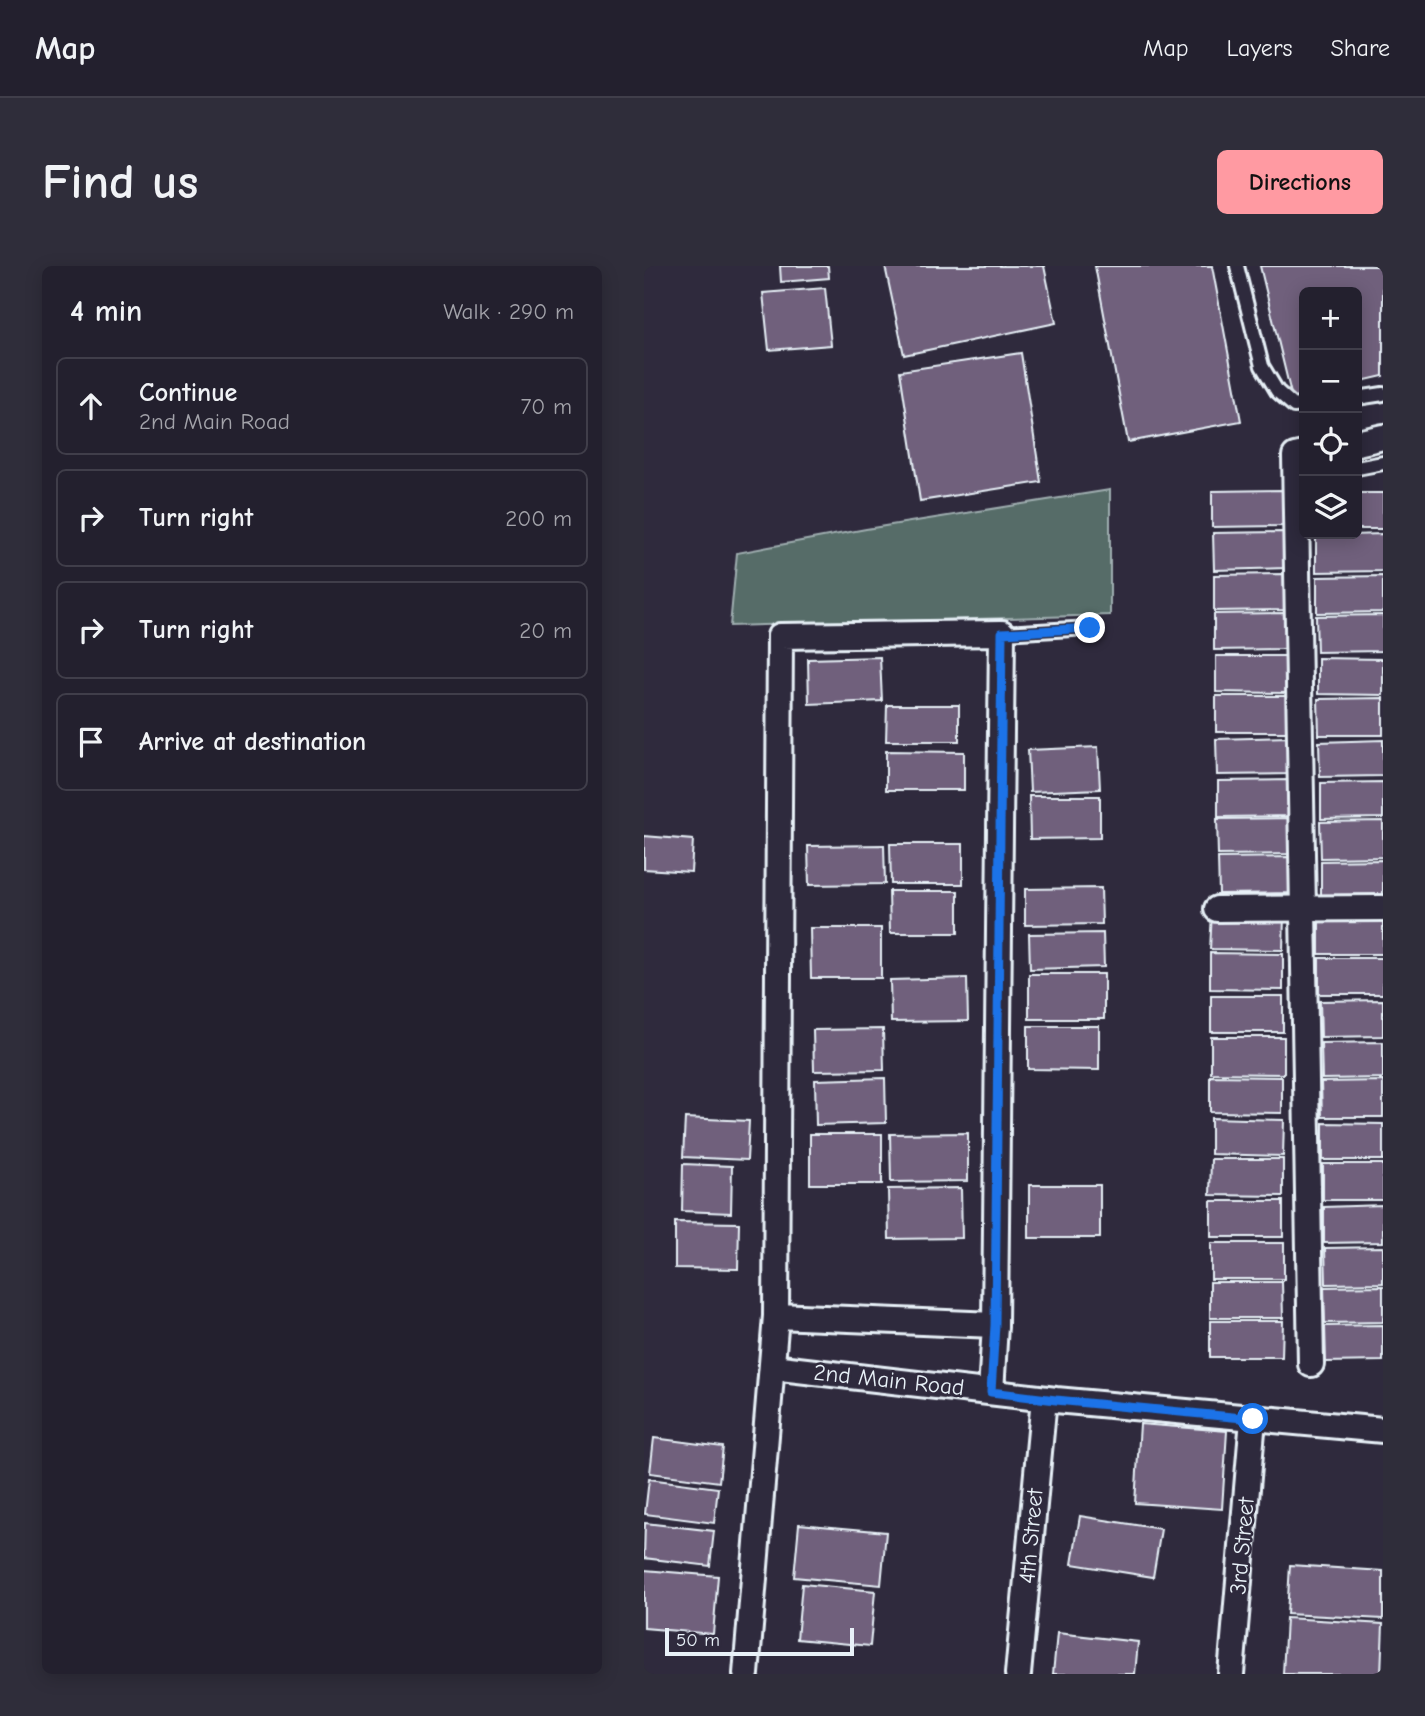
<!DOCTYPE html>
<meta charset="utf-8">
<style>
:root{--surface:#23202e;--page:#2f2d3a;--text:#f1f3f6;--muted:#a3a3aa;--line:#403e4a;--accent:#ff9aa2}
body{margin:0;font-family:"Comic Neue",sans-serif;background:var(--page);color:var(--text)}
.controls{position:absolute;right:21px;top:21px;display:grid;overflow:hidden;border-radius:10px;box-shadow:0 4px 18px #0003}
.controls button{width:63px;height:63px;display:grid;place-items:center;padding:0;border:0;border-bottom:2px solid var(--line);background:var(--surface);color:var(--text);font:35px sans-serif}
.scale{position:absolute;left:21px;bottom:18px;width:189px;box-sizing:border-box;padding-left:7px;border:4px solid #e8f1f8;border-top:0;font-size:19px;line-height:24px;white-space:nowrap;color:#e8f1f8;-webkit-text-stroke:5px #2f2a3d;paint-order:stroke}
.stop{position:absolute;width:21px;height:21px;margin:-16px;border:5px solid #1a73e8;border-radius:50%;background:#fff}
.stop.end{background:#1a73e8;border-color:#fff;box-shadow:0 2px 7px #0008}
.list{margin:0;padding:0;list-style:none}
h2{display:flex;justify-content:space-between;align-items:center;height:91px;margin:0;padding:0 28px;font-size:30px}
h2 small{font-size:23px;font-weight:400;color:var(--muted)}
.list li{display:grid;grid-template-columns:46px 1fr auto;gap:21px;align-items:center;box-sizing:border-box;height:98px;margin:0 14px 14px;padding:0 14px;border:2px solid var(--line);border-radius:10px}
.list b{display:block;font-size:26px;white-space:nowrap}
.list p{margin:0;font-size:23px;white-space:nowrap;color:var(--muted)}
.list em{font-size:23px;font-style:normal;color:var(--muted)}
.icon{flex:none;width:38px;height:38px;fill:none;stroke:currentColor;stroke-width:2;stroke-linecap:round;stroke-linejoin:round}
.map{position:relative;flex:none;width:739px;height:1408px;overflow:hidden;border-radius:10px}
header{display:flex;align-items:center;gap:42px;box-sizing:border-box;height:98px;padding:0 35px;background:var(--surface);border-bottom:2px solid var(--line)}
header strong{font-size:33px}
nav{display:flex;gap:38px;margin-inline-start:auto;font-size:24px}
.intro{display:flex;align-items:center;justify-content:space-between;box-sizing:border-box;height:168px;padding:0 42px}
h1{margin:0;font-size:49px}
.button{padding:18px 32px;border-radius:10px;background:var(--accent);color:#111;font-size:24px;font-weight:700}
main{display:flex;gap:42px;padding:0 42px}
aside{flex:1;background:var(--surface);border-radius:10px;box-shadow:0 4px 18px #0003}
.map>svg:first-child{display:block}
.green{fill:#566c67;stroke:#9faeb0;stroke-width:2}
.building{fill:#6f607c;stroke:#e8f1f8;stroke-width:2}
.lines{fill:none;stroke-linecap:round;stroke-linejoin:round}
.lane-casing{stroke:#e8f1f8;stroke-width:18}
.street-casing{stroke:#e8f1f8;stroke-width:30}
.lane{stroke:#2f2a3d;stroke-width:12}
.street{stroke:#2f2a3d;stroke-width:24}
.route{stroke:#1a73e8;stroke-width:9}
.labels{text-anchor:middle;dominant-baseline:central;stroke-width:5;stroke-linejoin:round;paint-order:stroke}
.street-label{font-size:23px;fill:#e8f1f8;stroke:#2f2a3d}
</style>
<header>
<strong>Map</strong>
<nav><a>Map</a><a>Layers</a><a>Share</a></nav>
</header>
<div class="intro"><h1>Find us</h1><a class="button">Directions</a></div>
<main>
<aside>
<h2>4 min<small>Walk · 290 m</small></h2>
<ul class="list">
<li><svg class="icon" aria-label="ahead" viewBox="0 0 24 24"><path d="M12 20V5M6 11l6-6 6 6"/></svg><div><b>Continue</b><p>2nd Main Road</p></div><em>70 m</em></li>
<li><svg class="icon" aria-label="right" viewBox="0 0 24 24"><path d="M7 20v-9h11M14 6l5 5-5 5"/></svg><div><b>Turn right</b></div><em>200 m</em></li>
<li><svg class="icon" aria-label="right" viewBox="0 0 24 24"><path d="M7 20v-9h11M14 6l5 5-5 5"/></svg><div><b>Turn right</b></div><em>20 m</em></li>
<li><svg class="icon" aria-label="arrive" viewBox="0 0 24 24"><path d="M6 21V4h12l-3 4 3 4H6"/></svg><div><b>Arrive at destination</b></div></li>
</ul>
</aside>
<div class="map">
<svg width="739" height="1408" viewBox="0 0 739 1408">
<rect width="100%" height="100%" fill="#2f2a3d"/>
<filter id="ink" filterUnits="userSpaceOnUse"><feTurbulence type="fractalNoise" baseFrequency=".0143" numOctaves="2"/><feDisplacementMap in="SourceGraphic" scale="14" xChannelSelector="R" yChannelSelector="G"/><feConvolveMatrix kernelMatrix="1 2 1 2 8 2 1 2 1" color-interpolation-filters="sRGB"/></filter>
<g filter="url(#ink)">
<path class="green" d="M466,224V349L86,360L93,287L222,263Z"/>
<g class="building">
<path d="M136,0H184L185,12L137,16Z"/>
<path d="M241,0H400L412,57L260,89Z"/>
<path d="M451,0H568L597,155L484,176Z"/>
<path d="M616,0H739V110L713,116V26H660V129L648,132Z"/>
<path d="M181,22L187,79L125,84L119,27Z"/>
<path d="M377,87L397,216L276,235L256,105Z"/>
<path d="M640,224L641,260L568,261V225Z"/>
<rect x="713" y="227" width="26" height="36"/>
<path d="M641,266L642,302L570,304L569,267Z"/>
<path d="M739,268V305L672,306V270Z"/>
<path d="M642,308L643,344L570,345V309Z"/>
<path d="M739,310V346L673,347V311Z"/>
<path d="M642,347L643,383L570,384V348Z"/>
<path d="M739,349V385L673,386L672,350Z"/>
<path d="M572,390H644V427L572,426Z"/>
<path d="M236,391L238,435L165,438L164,393Z"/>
<path d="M674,392L739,393V429L674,428Z"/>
<rect x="572" y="430" width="72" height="36"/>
<path d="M739,432V469H675L674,433Z"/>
<path d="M243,439H315V475H242Z"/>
<path d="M645,471L646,508L573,509L572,473Z"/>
<path d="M739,474V510L676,511L675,476Z"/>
<path d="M454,481L456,523L386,526L384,484Z"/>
<path d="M242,485L320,486V524H242Z"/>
<path d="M646,514L647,550L574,551V515Z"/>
<path d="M739,516V552L677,553V517Z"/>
<path d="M385,530H456V572L386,573Z"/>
<path d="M646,552V588L574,589L573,553Z"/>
<path d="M739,555V591L677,592L676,556Z"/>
<path d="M0,570L49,574L47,606L0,603Z"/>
<path d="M246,578H319V618H247Z"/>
<path d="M240,579L241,618L165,619L164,580Z"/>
<path d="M647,591V627L575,628L574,592Z"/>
<path d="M739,594V630L677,631V595Z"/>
<path d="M457,622L458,658L381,659V623Z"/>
<path d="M245,625H314V667H246Z"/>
<path d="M568,646L640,648L639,684L566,683Z"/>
<rect x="675" y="652" width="64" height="36"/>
<path d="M166,662H237V712H167Z"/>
<path d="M459,667L460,701L386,703L385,668Z"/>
<path d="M566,687L639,688V724L566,723Z"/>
<rect x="675" y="692" width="64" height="36"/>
<rect x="385" y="708" width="75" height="45"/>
<path d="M323,712L324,755L247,756L246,714Z"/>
<rect x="567" y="730" width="72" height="36"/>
<path d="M739,734V770L677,771L676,735Z"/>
<path d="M384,760H455V804L384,803Z"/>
<path d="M239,763L240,804L170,805L169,764Z"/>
<path d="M567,771H640V808L567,807Z"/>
<path d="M739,776V812L678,813L677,777Z"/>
<path d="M566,810L638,811V847L566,846Z"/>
<path d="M241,812L242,857L172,859L171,814Z"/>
<path d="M739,815V851H678L677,816Z"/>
<path d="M41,852L105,855L103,894L39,891Z"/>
<path d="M567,852L640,854L639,890L567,888Z"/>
<path d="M679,857L739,858V894H679Z"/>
<path d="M324,867V915L247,916L246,868Z"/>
<rect x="166" y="868" width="72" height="50"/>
<path d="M567,893H639V930L566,929Z"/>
<path d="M39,898L88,900L87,947L38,945Z"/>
<rect x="679" y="898" width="60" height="36"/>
<rect x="385" y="919" width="71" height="53"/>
<path d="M317,922L318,972L245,973L244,923Z"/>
<rect x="567" y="935" width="72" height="36"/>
<path d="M739,939V976L680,977V941Z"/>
<path d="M31,956L95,957L94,1003L31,1002Z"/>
<rect x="567" y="977" width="73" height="36"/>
<path d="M739,981V1017L682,1018L681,982Z"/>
<path d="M566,1016H638L639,1052H566Z"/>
<path d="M739,1020V1056L681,1057L680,1021Z"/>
<path d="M566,1055H639L638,1091H566Z"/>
<path d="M739,1059V1095L682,1096L681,1060Z"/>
<path d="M496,1158L583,1165L578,1243L491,1237Z"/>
<path d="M10,1172L79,1181L75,1216L6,1207Z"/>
<path d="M5,1213L74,1222L70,1257L1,1248Z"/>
<path d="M436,1250L517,1263L509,1311L428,1298Z"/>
<path d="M1,1257L70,1265L66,1300L0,1292Z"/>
<path d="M155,1258L242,1266L237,1319L150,1311Z"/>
<path d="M646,1299L739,1305V1353L643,1348Z"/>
<path d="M0,1304L74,1310L69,1368L0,1362Z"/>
<path d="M158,1318L231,1325L226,1380L153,1373Z"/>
<path d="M642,1352L739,1358L737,1408H639Z"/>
<path d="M413,1367L494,1376L491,1408H409Z"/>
</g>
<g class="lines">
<defs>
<g id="lane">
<path d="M593,0L618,100L633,125L650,140L660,139"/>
<path d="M713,132L739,128"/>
<path d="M713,202L739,197"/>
<path d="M358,367L446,362"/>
</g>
<g id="street">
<path d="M713,177L739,171"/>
<path d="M660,188L651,190L667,1098"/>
<path d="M573,643L739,642"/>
<path d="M132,1050L351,1059"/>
<path d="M128,1101L412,1134L739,1164"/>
<path d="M102,1408L132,1050L136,370L358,367L351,1059L347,1126"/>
<path d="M374,1408L400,1133"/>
<path d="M587,1408L609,1153"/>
</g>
</defs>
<use href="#lane" class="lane-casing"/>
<use href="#street" class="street-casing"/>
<use href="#lane" class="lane"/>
<use href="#street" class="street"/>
</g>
</g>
<g class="lines" filter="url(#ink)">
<path class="route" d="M446,362L358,367L351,1059L347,1126L412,1134L609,1153"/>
</g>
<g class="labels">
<g class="street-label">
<text transform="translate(245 1114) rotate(6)">2nd Main Road</text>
<text transform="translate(387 1270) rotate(-85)">4th Street</text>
<text transform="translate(598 1280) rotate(-85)">3rd Street</text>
</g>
</g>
</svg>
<div class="controls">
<button>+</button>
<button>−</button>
<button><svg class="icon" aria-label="locate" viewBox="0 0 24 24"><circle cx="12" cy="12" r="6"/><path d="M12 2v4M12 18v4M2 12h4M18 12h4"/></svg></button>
<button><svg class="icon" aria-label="layers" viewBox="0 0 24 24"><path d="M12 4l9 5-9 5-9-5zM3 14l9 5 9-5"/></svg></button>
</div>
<div class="scale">50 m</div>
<div class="stop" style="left:609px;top:1153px"></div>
<div class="stop end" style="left:446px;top:362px"></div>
</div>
</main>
